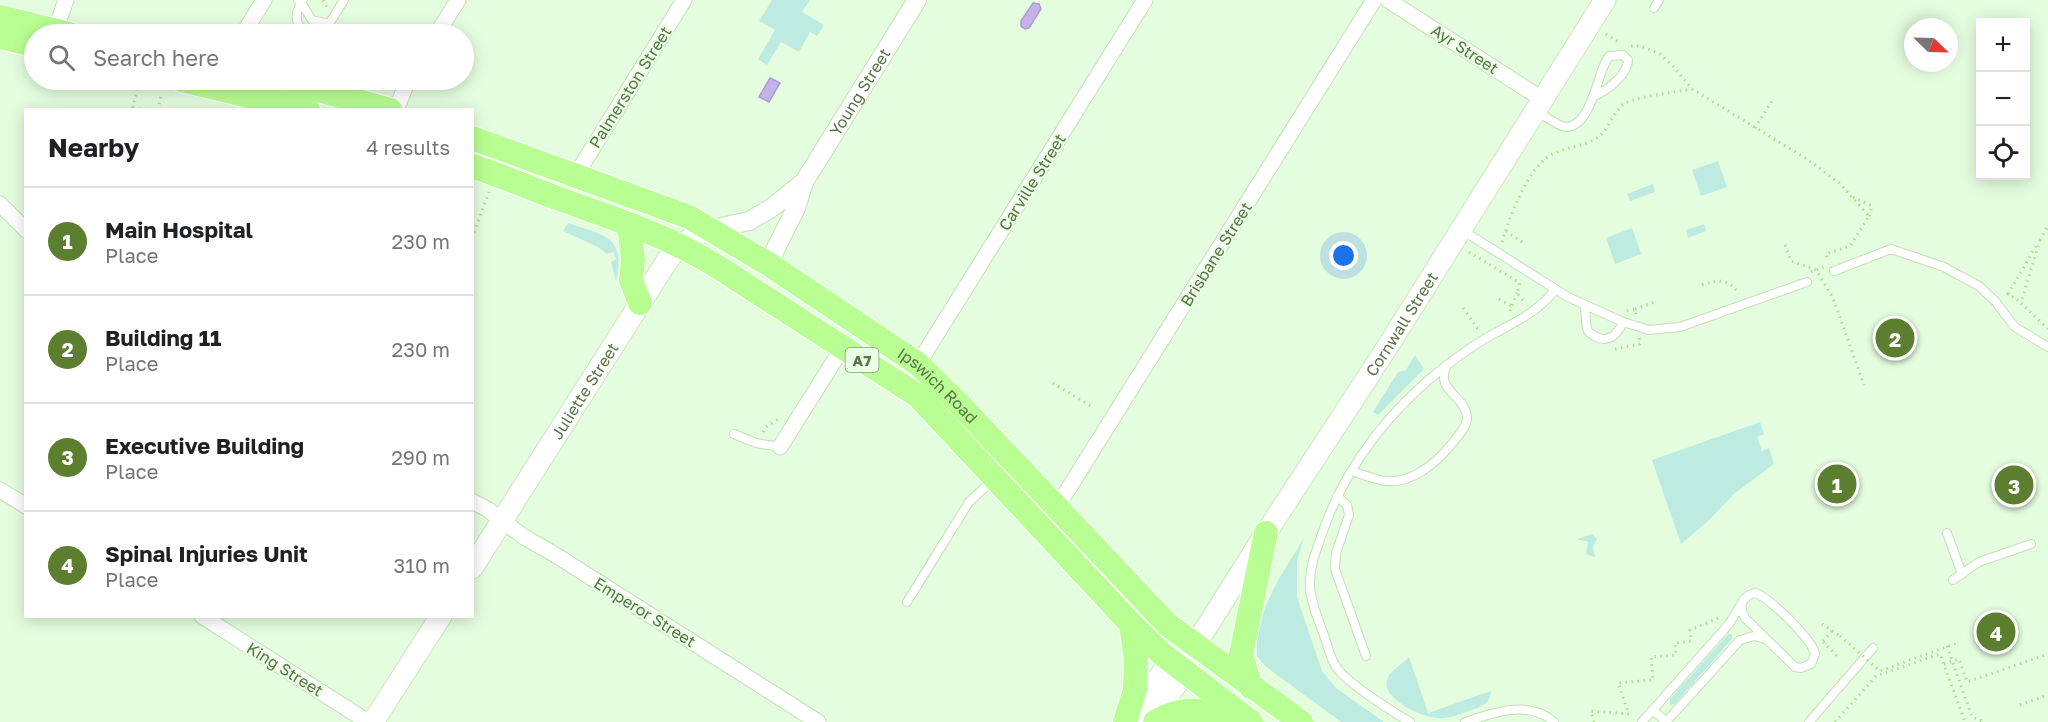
<!DOCTYPE html>
<meta charset="utf-8">
<style>
:root{--surface:#fff;--page:#f2f2f2;--text:#202124;--muted:#757577;--line:#e0e0e0;--accent:#5b7e2f}
body{margin:0;font-family:"Golos Text",sans-serif;background:var(--page);color:var(--text)}
.controls{position:absolute;right:18px;top:18px;display:grid;overflow:hidden;border-radius:0px;box-shadow:0 3px 15px #0003}
.controls button{width:54px;height:54px;display:grid;place-items:center;padding:0;border:0;border-bottom:2px solid var(--line);background:var(--surface);color:var(--text);font:30px sans-serif}
.compass{position:absolute;left:1904px;top:18px;width:54px;height:54px;border-radius:50%;background:var(--surface);box-shadow:0 3px 15px #0003;rotate:113deg}
.you{position:absolute;left:1344px;top:256px;width:21px;height:21px;margin:-15px;border:4px solid #fff;border-radius:50%;background:#1a73e8;box-shadow:0 0 0 9px #1a73e833}
.badge{display:grid;place-items:center;width:39px;height:39px;border-radius:50%;background:var(--accent);color:#fff;font-size:20px;font-weight:700}
.pin{position:absolute;translate:-50% -50%;border:3px solid #fff;box-shadow:0 2px 6px #0006}
.list{margin:0;padding:0;list-style:none}
h2{display:flex;justify-content:space-between;align-items:center;height:78px;margin:0;padding:0 24px;font-size:26px}
h2 small{font-size:20px;font-weight:400;color:var(--muted)}
.list li{display:grid;grid-template-columns:39px 1fr auto;gap:18px;align-items:center;box-sizing:border-box;height:108px;padding:0 24px;border-top:2px solid var(--line)}
.list b{display:block;font-size:22px;white-space:nowrap}
.list p{margin:0;font-size:20px;white-space:nowrap;color:var(--muted)}
.list em{font-size:20px;font-style:normal;color:var(--muted)}
.icon{flex:none;width:33px;height:33px;fill:none;stroke:currentColor;stroke-width:2;stroke-linecap:round;stroke-linejoin:round}
.map{position:relative;flex:none;width:2048px;height:722px;overflow:hidden}
.search{position:absolute;background:var(--surface);box-shadow:0 3px 15px #0003;left:24px;top:24px;width:450px;height:66px;display:flex;align-items:center;gap:15px;box-sizing:border-box;padding:0 21px;border-radius:33px;color:var(--muted);font-size:22px}
.panel{position:absolute;background:var(--surface);box-shadow:0 3px 15px #0003;left:24px;top:108px;width:450px;height:510px;border-radius:0px}
.map>svg:first-child{display:block}
.green{fill:#bdebe2}
.water{fill:#c5b3e7;stroke:#b098da;stroke-width:1.5}
.lines{fill:none;stroke-linecap:round;stroke-linejoin:round}
.service-casing{stroke:#c4dfb8;stroke-width:10}
.minor-casing{stroke:#c4dfb8;stroke-width:17}
.tertiary-casing{stroke:#c4dfb8;stroke-width:20}
.secondary-casing{stroke:#cae9ba;stroke-width:23}
.trunk-casing{stroke:#fff;stroke-width:26}
.path{stroke:#b3d999;stroke-width:3;stroke-dasharray:1.5 4.5;stroke-linecap:butt}
.service{stroke:#fff;stroke-width:8}
.minor{stroke:#fff;stroke-width:15}
.tertiary{stroke:#fff;stroke-width:18}
.secondary{stroke:#fff;stroke-width:21}
.trunk{stroke:#b9fe92;stroke-width:24}
.path-bridge{stroke:#b3d999;stroke-width:3;stroke-dasharray:1.5 4.5;stroke-linecap:butt}
.labels{text-anchor:middle;dominant-baseline:central;stroke-width:4.5;stroke-linejoin:round;paint-order:stroke}
.shield{fill:#ebffe6;stroke:#869e75;stroke-width:1.5}
.shield-label{font-size:15px;font-weight:bold;fill:#5a7545}
.street-label{font-size:16px;fill:#5a7545;stroke:#ebffe6}
</style>
<div class="map">
<svg width="2048" height="722" viewBox="0 0 2048 722">
<rect width="100%" height="100%" fill="#e5fddf"/>
<g class="green">
<path d="M772,0H810L802,12L824,25L817,36L810,32L799,52L781,42L767,65L758,59L775,30L759,21Z"/>
<path d="M1718,161L1727,187L1701,196L1692,170Z"/>
<path d="M1653,184L1655,192L1630,201L1627,194Z"/>
<path d="M568,223C605,236 626,235 616,282L611,262L616,259L613,252L607,254L598,247L563,231Z"/>
<path d="M1704,224L1706,231L1688,238L1686,230Z"/>
<path d="M1632,228L1641,254L1615,264L1606,238Z"/>
<path d="M1415,355L1424,369L1378,415L1373,412L1398,372L1406,370Z"/>
<path d="M1760,422L1764,434L1757,437L1762,451L1769,448L1774,464L1734,494L1707,522L1681,544L1652,460Z"/>
<path d="M1592,534L1597,539L1593,547L1595,557L1588,555L1586,553L1588,542L1577,539Z"/>
<path d="M1304,538L1297,561V597L1322,671L1336,688L1384,722H1341L1265,666L1257,656C1254,612 1282,574 1304,538Z"/>
<path d="M1728,634H1732V639L1675,704L1670,705V699Z"/>
<path d="M1409,657L1428,713L1491,691C1490,705 1480,707 1469,711C1458,715 1448,719 1437,718C1422,717 1378,698 1388,677C1392,670 1403,663 1409,657Z"/>
</g>
<g class="water">
<path d="M1033,3L1039,4L1041,9L1029,28L1025,29L1021,26V21Z"/>
<path d="M770,78L780,83L769,102L759,97Z"/>
</g>
<g class="lines">
<defs>
<g id="service">
<path d="M298,0L301,2L312,20L329,24L344,0"/>
<path d="M303,0C294,13 294,25 307,34"/>
<path d="M1654,8L1659,0"/>
<path d="M320,34L329,24"/>
<path d="M1538,112C1546,116 1558,127 1567,127C1593,125 1597,71 1609,56L1623,55L1628,60C1628,74 1608,90 1596,95"/>
<path d="M1462,230L1568,297L1623,322L1649,330L1680,327L1807,282"/>
<path d="M1834,271L1891,249L1944,267L1979,286L1995,301L2015,327L2048,347"/>
<path d="M1585,306C1586,313 1585,324 1588,331C1590,334 1593,335 1596,337C1609,343 1618,334 1623,322"/>
<path d="M734,434L756,443L780,447"/>
<path d="M1351,471C1362,474 1375,480 1387,481C1412,483 1435,464 1450,446C1456,438 1466,429 1467,419C1468,397 1435,391 1446,367"/>
<path d="M1337,496L1347,505L1349,515L1336,553L1335,569L1366,656"/>
<path d="M1947,533L1962,574"/>
<path d="M1953,580L1979,562L2031,544"/>
<path d="M1755,593C1768,596 1813,640 1815,654L1811,664L1801,668L1795,667L1745,618C1738,606 1742,596 1755,593Z"/>
<path d="M907,602L969,502L992,481"/>
<path d="M1653,710L1666,722"/>
<path d="M1410,722C1393,712 1347,683 1337,668C1330,659 1328,646 1324,635C1318,619 1311,603 1310,587C1309,568 1316,551 1322,534C1345,466 1391,408 1447,365C1460,355 1474,345 1488,337C1513,323 1537,313 1555,290"/>
<path d="M1465,722C1493,713 1528,699 1554,722"/>
<path d="M1642,722L1729,624L1741,604"/>
<path d="M1666,722L1740,640L1754,636L1765,639"/>
<path d="M1809,722L1873,648"/>
</g>
<g id="minor">
<path d="M1388,0L1542,99"/>
<path d="M55,31L66,0"/>
<path d="M243,34L264,0"/>
<path d="M437,34L458,0"/>
<path d="M396,110L408,80"/>
<path d="M576,175L684,0"/>
<path d="M0,204L26,230"/>
<path d="M918,364L1145,0"/>
<path d="M780,447L843,347"/>
<path d="M0,490L26,506"/>
<path d="M472,501L487,509L524,537L554,554L818,722"/>
<path d="M1057,507L1374,0"/>
<path d="M202,616L368,722"/>
</g>
<g id="tertiary">
<path d="M712,229L749,221L770,209L804,182"/>
<path id="s1" d="M770,265L775,250L796,208L804,182L917,0"/>
</g>
<g id="secondary">
<path id="s2" d="M472,568L667,261C681,243 690,237 712,229"/>
<path d="M1129,719L1171,661L1183,653"/>
<path d="M373,722L441,616"/>
<path id="s3" d="M1149,722L1185,672L1196,644L1266,533L1388,346L1605,0"/>
</g>
<g id="trunk">
<path d="M0,17L69,34"/>
<path d="M0,37L34,45"/>
<path d="M182,80L308,110"/>
<path d="M271,80L322,91L390,110"/>
<path id="s4" d="M472,138L689,217L770,265L918,364L959,404L1168,625L1301,722"/>
<path d="M472,166C505,177 536,191 568,202C620,221 665,235 713,264L918,396L1131,624L1162,654L1251,722"/>
<path d="M629,224L633,260L631,280L640,303"/>
<path d="M1251,687L1241,655L1266,533"/>
<path d="M1125,722L1135,690L1136,661L1131,624"/>
<path d="M1155,722C1188,703 1207,711 1240,722"/>
</g>
</defs>
<use href="#service" class="service-casing"/>
<use href="#minor" class="minor-casing"/>
<use href="#tertiary" class="tertiary-casing"/>
<use href="#secondary" class="secondary-casing"/>
<use href="#trunk" class="trunk-casing"/>
<g class="path">
<path d="M323,0L327,7"/>
<path d="M1606,34L1620,43"/>
<path d="M1631,46H1641L1660,54L1672,65L1692,89L1807,159L1839,183L1869,216L1850,246L1826,254L1828,261"/>
<path d="M137,89L133,107L145,110"/>
<path d="M158,110L161,95"/>
<path d="M1755,128L1773,99"/>
<path d="M1853,197L1872,206L1869,216"/>
<path d="M1506,231L1522,242"/>
<path d="M472,238L489,192"/>
<path d="M2040,240L2021,303L2048,329"/>
<path d="M2040,240L2048,226"/>
<path d="M1502,242C1510,217 1527,168 1551,155C1565,147 1582,147 1595,139C1607,133 1612,116 1621,106C1629,97 1678,92 1692,89"/>
<path d="M1785,245L1791,261L1816,270L1833,298L1864,385"/>
<path d="M1469,252L1520,283L1517,293L1526,304"/>
<path d="M1811,272L1824,267"/>
<path d="M1702,285C1719,279 1729,279 1739,294"/>
<path d="M2008,294L2036,246"/>
<path d="M2007,295L2008,294L2021,302"/>
<path d="M1499,299L1512,306"/>
<path d="M1463,308L1477,328H1481"/>
<path d="M1635,309L1655,302"/>
<path d="M1510,311L1517,293"/>
<path d="M1627,311L1635,309L1636,316"/>
<path d="M1615,349L1640,344L1639,337"/>
<path d="M1053,383L1094,408"/>
<path d="M763,432L766,427L778,419"/>
<path d="M1822,624L1840,636"/>
<path d="M1823,641L1832,631"/>
<path d="M1823,642L1837,656"/>
<path d="M1944,664L1959,659L1967,682L2048,654"/>
<path d="M2020,705L2048,695"/>
<path d="M1594,722L1591,711L1629,714L1618,683L1653,680L1651,657L1676,655L1675,643L1691,641L1690,630L1718,618"/>
<path d="M1835,722L1876,676L1940,654L1965,722"/>
</g>
<use href="#service" class="service"/>
<use href="#minor" class="minor"/>
<use href="#tertiary" class="tertiary"/>
<use href="#secondary" class="secondary"/>
<use href="#trunk" class="trunk"/>
<g class="path-bridge">
<path d="M1840,636L1880,671L1957,643"/>
<path d="M1947,646L1972,717L1984,722"/>
</g>
</g>
<g class="labels">
<rect class="shield" x="845.5" y="348" width="33" height="24" rx="4.5"/>
<g class="shield-label">
<text x="862" y="360">A7</text>
</g>
<g class="street-label">
<text transform="translate(1465 49) rotate(33)">Ayr Street</text>
<text transform="translate(630 87) rotate(-58)">Palmerston Street</text>
<text stroke="none"><textPath href="#s1" startOffset="196">Young Street</textPath></text>
<text transform="translate(1032 182) rotate(-58)">Carville Street</text>
<text transform="translate(1216 254) rotate(-58)">Brisbane Street</text>
<text stroke="none"><textPath href="#s3" startOffset="472">Cornwall Street</textPath></text>
<text stroke="none"><textPath href="#s4" startOffset="532">Ipswich Road</textPath></text>
<text stroke="none"><textPath href="#s2" startOffset="210">Juliette Street</textPath></text>
<text transform="translate(645 612) rotate(32)">Emperor Street</text>
<text transform="translate(285 669) rotate(32)">King Street</text>
</g>
</g>
</svg>
<div class="controls">
<button>+</button>
<button>−</button>
<button><svg class="icon" aria-label="locate" viewBox="0 0 24 24"><circle cx="12" cy="12" r="6"/><path d="M12 2v4M12 18v4M2 12h4M18 12h4"/></svg></button>
</div>
<svg class="compass" viewBox="-18 -18 36 36"><path d="M0-13l5 13h-10z" fill="#e53935"/><path d="M0 13l5-13h-10z" fill="#757577"/></svg>
<div class="you"></div>
<div class="pin badge" style="left:1837px;top:484px">1</div>
<div class="pin badge" style="left:1895px;top:338px">2</div>
<div class="pin badge" style="left:2014px;top:485px">3</div>
<div class="pin badge" style="left:1996px;top:632px">4</div>
<div class="search"><svg class="icon" aria-label="search" viewBox="0 0 24 24"><circle cx="10" cy="10" r="6"/><path d="M15 15l6 6"/></svg>Search here</div>
<section class="panel">
<h2>Nearby<small>4 results</small></h2>
<ul class="list">
<li><span class="badge">1</span><div><b>Main Hospital</b><p>Place</p></div><em>230 m</em></li>
<li><span class="badge">2</span><div><b>Building 11</b><p>Place</p></div><em>230 m</em></li>
<li><span class="badge">3</span><div><b>Executive Building</b><p>Place</p></div><em>290 m</em></li>
<li><span class="badge">4</span><div><b>Spinal Injuries Unit</b><p>Place</p></div><em>310 m</em></li>
</ul>
</section>
</div>
